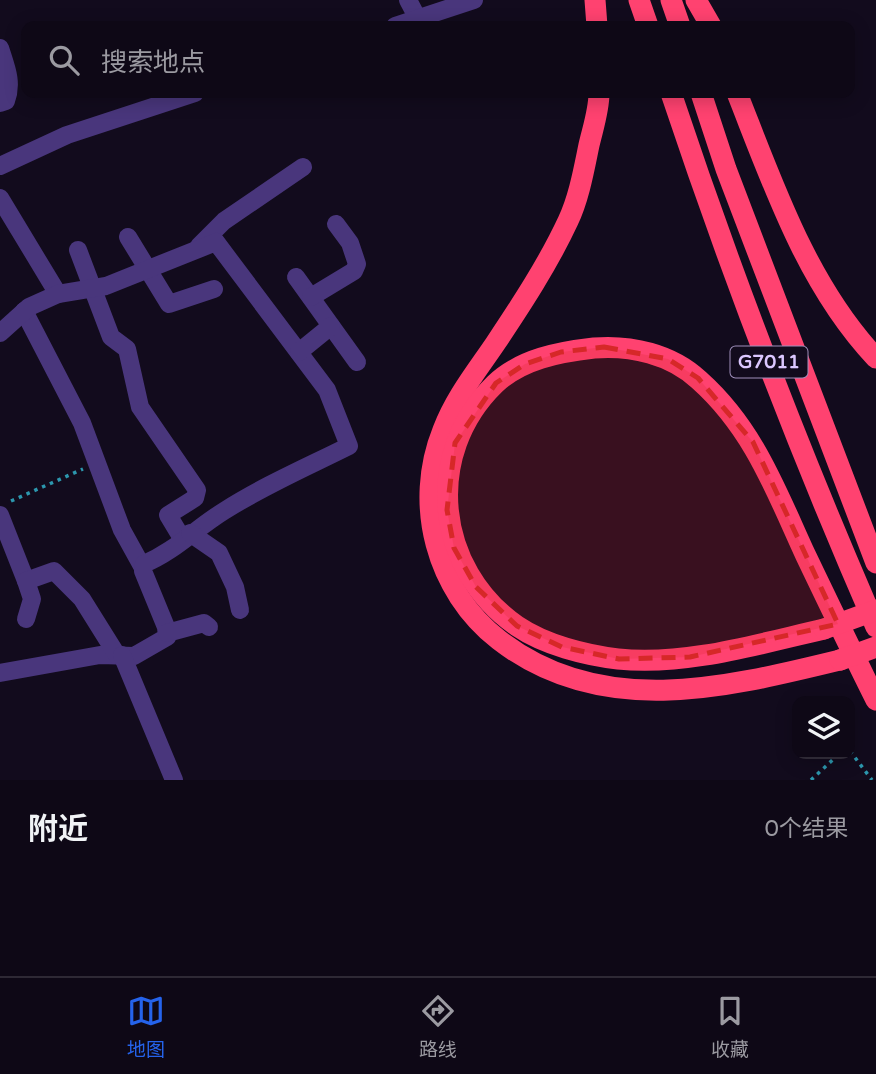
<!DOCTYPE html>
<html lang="zh">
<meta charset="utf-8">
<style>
:root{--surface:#0e0816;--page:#17111f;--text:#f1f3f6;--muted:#9b9aa1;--line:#2e2935;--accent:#2563eb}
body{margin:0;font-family:"Varela Round","Noto Sans SC",sans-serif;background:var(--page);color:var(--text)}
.controls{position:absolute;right:21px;bottom:21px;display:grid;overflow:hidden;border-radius:14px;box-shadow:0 4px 18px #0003}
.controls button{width:63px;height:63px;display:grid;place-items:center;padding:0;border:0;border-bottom:2px solid var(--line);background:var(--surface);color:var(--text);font:35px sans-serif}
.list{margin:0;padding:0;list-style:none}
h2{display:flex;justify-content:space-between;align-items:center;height:91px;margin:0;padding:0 28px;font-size:30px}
h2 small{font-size:23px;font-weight:400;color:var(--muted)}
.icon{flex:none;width:38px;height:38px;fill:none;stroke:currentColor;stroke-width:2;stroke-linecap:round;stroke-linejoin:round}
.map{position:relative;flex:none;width:876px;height:780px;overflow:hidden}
.search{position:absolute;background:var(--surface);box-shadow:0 4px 18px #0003;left:21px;right:21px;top:21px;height:77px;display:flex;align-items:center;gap:18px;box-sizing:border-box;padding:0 24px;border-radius:14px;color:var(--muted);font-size:26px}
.sheet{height:196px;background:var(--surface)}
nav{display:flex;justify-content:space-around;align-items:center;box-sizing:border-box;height:98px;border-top:2px solid var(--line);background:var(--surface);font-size:19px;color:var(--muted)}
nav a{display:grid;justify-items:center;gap:4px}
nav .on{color:var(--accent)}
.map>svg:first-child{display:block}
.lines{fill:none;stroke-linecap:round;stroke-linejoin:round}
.path{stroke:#2c97ae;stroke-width:3.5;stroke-dasharray:3.5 5;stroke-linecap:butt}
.minor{stroke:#49367c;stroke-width:18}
.highway{stroke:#ff4270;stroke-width:21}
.highway-bridge{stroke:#ff4270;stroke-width:21}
.marked{fill:#d62828;fill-opacity:0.2;stroke:#d62828;stroke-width:5;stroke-dasharray:14 9;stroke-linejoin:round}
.labels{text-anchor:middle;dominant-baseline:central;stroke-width:6;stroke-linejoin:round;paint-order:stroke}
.shield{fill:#120b1d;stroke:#9f8fbb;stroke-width:2}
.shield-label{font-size:19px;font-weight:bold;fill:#dbc7ff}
</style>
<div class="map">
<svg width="876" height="780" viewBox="0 0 876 780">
<rect width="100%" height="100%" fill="#120b1d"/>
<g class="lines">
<g class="path">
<path d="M11,501L83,469"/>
<path d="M850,751L872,780"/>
<path d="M811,780L839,754"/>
</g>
<g class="minor">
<path d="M408,0L418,19"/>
<path d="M395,26L474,0"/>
<path d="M0,48C6,67 13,82 6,101L0,103"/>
<path d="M0,166L67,135L195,93"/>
<path d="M0,198L58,294"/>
<path d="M128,237L169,304L214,289"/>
<path d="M199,246L224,221L303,167"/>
<path d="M78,250L111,337L127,349L140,407L197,490L195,498L168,515L183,540"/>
<path d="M296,277L357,362"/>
<path d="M311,297L354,271L357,264L350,243L336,224"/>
<path d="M24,311L82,423L122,530L143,568"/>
<path d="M0,333L29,307L58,294L106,286L216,242L327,390L349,446C307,467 263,486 224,511C195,529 175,551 144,564L143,571L166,627L167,637L134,656L100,655L0,673"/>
<path d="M299,352L331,326"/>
<path d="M0,515L26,581"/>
<path d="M190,533L219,553L235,587L240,610"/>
<path d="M26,619L32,599L26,581L54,571L82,599L117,655"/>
<path d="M167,633L204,623L209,627"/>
<path d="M122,655L174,780"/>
</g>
<g class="highway">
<path d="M595,0L597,26"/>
<path d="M639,0L648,26"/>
<path d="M671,0L680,26"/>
<path d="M696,0L711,26"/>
<path d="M599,93C599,110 593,128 589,145C584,169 579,198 568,221C548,264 521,305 495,344C476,372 455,398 443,430C413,504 436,591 499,640C601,719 725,688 840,660"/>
<path d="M671,93C731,273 800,453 876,627"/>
<path d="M701,93L726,169L876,563"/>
<path d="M737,93C773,184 807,285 876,358"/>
<path d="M824,629C758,644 686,666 618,659C585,655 545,645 517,626C435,569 423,454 495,384C521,359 559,352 594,348C631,345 671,354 699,380C754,429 776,491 806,556C829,604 852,652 876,700"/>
</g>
<g class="highway-bridge">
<path d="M824,629L876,610"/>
<path d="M840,660L876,647"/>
</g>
</g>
<path class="marked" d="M604,347L668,359L698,378L753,442L838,624L690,657L619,659L562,647L517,626L476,587L454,548L447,510L455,443L496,383L525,364L561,352Z"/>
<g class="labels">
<rect class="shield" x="730.5" y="346.5" width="77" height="31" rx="5"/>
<g class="shield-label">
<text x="769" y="362">G7011</text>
</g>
</g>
</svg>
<div class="controls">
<button><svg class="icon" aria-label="layers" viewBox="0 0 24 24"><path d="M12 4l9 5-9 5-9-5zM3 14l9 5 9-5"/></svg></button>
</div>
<div class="search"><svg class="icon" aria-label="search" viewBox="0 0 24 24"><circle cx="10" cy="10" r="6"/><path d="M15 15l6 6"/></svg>搜索地点</div>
</div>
<section class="sheet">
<h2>附近<small>0个结果</small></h2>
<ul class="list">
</ul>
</section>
<nav>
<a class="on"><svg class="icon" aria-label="map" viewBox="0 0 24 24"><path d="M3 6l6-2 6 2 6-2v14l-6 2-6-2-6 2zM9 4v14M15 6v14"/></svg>地图</a>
<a><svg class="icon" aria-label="directions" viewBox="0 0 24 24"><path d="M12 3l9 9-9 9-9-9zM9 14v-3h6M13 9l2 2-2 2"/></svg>路线</a>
<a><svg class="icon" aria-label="saved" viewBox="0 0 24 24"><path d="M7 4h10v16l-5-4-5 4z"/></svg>收藏</a>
</nav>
